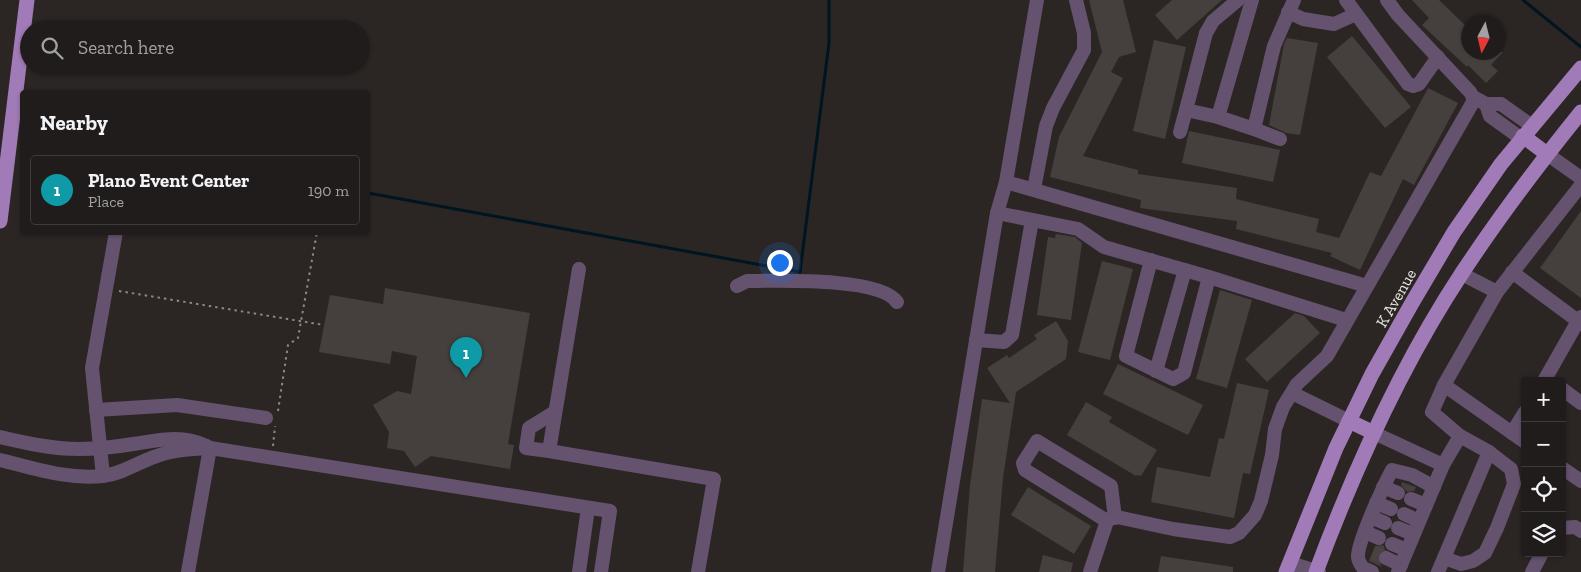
<!DOCTYPE html>
<meta charset="utf-8">
<style>
:root{--surface:#201c1b;--page:#282524;--text:#f1f3f6;--muted:#a2a1a3;--line:#3d3a3a;--accent:#58c9e3}
body{margin:0;font-family:"Zilla Slab",serif;background:var(--page);color:var(--text)}
.controls{position:absolute;right:15px;bottom:15px;display:grid;overflow:hidden;border-radius:5px;box-shadow:0 1px 4px #0004}
.controls button{width:45px;height:45px;display:grid;place-items:center;padding:0;border:0;border-bottom:1px solid var(--line);background:var(--surface);color:var(--text);font:25px sans-serif}
.compass{position:absolute;left:1461px;top:15px;width:45px;height:45px;border-radius:50%;background:var(--surface);box-shadow:0 1px 4px #0004;rotate:187deg}
.you{position:absolute;left:779px;top:262px;width:18px;height:18px;margin:-12px;border:4px solid #fff;border-radius:50%;background:#1a73e8;box-shadow:0 0 0 8px #1a73e833}
.badge{display:grid;place-items:center;width:32px;height:32px;border-radius:50%;background:var(--accent);color:#fff;font-size:16px;font-weight:700}
.pin{position:absolute;translate:-50% -41px;filter:drop-shadow(0 1px 2px #0008)}
.pin::after{content:'';position:absolute;top:26px;width:18px;height:15px;background:inherit;clip-path:polygon(0 0,100% 0,50% 100%)}
.list{margin:0;padding:0;list-style:none}
h2{display:flex;justify-content:space-between;align-items:center;height:65px;margin:0;padding:0 20px;font-size:21px}
h2 small{font-size:16px;font-weight:400;color:var(--muted)}
.list li{display:grid;grid-template-columns:32px 1fr auto;gap:15px;align-items:center;box-sizing:border-box;height:70px;margin:0 10px 10px;padding:0 10px;border:1px solid var(--line);border-radius:5px}
.list b{display:block;font-size:19px;white-space:nowrap}
.list p{margin:0;font-size:16px;white-space:nowrap;color:var(--muted)}
.list em{font-size:16px;font-style:normal;color:var(--muted)}
.icon{flex:none;width:28px;height:28px;fill:none;stroke:currentColor;stroke-width:2;stroke-linecap:round;stroke-linejoin:round}
.map{position:relative;flex:none;width:1581px;height:572px;overflow:hidden}
.search{position:absolute;background:var(--surface);box-shadow:0 1px 4px #0004;left:20px;top:20px;width:350px;height:55px;display:flex;align-items:center;gap:12px;box-sizing:border-box;padding:0 18px;border-radius:28px;color:var(--muted);font-size:19px}
.panel{position:absolute;background:var(--surface);box-shadow:0 1px 4px #0004;left:20px;top:90px;width:350px;height:145px;border-radius:5px}
.map>svg:first-child{display:block}
.lines{fill:none;stroke-linecap:round;stroke-linejoin:round}
.stream{stroke:#001422;stroke-width:3}
.building{fill:#45403d}
.minor-tunnel{stroke:#484341;stroke-width:14;stroke-dasharray:14 7;stroke-linecap:butt}
.path{stroke:#8c8785;stroke-width:2;stroke-dasharray:2.5 4;stroke-linecap:butt}
.minor{stroke:#65526f;stroke-width:14}
.major{stroke:#a17bb7;stroke-width:15}
.labels{text-anchor:middle;dominant-baseline:central;stroke-width:4;stroke-linejoin:round;paint-order:stroke}
.street-label{font-size:16px;fill:#e9e5e3;stroke:#2b2624}
</style>
<div class="map">
<svg width="1581" height="572" viewBox="0 0 1581 572">
<rect width="100%" height="100%" fill="#2b2624"/>
<g class="lines">
<g class="stream">
<path d="M1523,0L1581,47"/>
<path d="M368,193L800,272L829,43V0"/>
</g>
</g>
<g class="building">
<path d="M1089,0H1123L1136,52L1119,57L1111,72L1123,78L1083,156L1138,170V174L1237,188L1236,199L1319,219L1316,232L1339,238L1370,172L1381,176L1428,88L1458,103L1414,185L1403,179L1360,270L1330,256L1332,253L1236,229L1237,221L1140,208L1141,200L1050,177L1059,137L1102,52Z"/>
<path d="M1172,0H1222L1177,40L1155,15Z"/>
<path d="M1412,0H1439L1468,28V52H1503L1491,65L1498,71L1486,83L1468,65L1467,67L1422,25L1429,18Z"/>
<path d="M1352,36L1411,107L1385,128L1327,57Z"/>
<path d="M1287,38L1318,43L1300,135L1286,133L1269,125L1284,44Z"/>
<path d="M1154,40L1186,47L1165,139L1133,131Z"/>
<path d="M1189,131L1280,150L1273,182L1182,163Z"/>
<path d="M1581,211V298L1540,268Z"/>
<path d="M1056,234L1075,237L1082,243L1071,320L1037,315L1048,237L1055,238Z"/>
<path d="M1102,261L1133,269L1110,360L1078,352Z"/>
<path d="M385,288L530,313L508,444L514,445L510,469L431,456L415,467L404,451L387,448L389,432L373,405L397,391L411,394L417,356L392,351L390,364L319,352L330,295L383,304Z"/>
<path d="M1220,290L1252,300L1227,388L1196,379Z"/>
<path d="M1295,313L1304,316L1320,333L1267,382L1245,359Z"/>
<path d="M1056,321L1068,341L1066,359L1016,392L1003,478L995,572H963L970,485L982,399L1010,403L987,368L1007,355L1009,358L1037,339L1034,335Z"/>
<path d="M1118,364L1203,405L1188,435L1103,394Z"/>
<path d="M1237,383L1269,390L1250,474L1243,473L1234,518L1151,502L1157,467L1210,477L1219,438L1224,439Z"/>
<path d="M1086,402L1112,417L1109,422L1157,450L1141,476L1137,475L1136,476L1067,435Z"/>
<path d="M1402,482L1416,487L1414,491L1407,492L1401,485Z"/>
<path d="M1028,487L1091,526L1074,554L1011,515Z"/>
<path d="M1383,545L1385,549L1381,551L1377,558L1382,567L1369,561L1375,546Z"/>
<path d="M1043,555L1073,563L1071,572H1039Z"/>
<path d="M1161,556L1233,567V572H1158Z"/>
</g>
<g class="lines">
<path class="minor-tunnel" d="M1373,552L1386,558"/>
<g class="path">
<path d="M119,291L324,325"/>
<path d="M278,411L288,345L298,338L317,232"/>
<path d="M273,446L275,426"/>
</g>
<g class="minor">
<path d="M1252,0L1218,117L1254,129L1274,46L1294,0"/>
<path d="M1346,0L1408,84L1413,86L1419,84L1438,57"/>
<path d="M1288,12L1303,19L1334,24L1356,14"/>
<path d="M1473,97L1486,104H1501L1532,126"/>
<path d="M1486,104L1490,116L1522,139"/>
<path d="M1218,117L1186,110L1206,33L1213,21L1238,0"/>
<path d="M1254,129L1280,139"/>
<path d="M1180,132L1186,110"/>
<path d="M1547,154L1581,178"/>
<path d="M1006,182L1367,286"/>
<path d="M1034,189L1046,126L1053,108L1084,50V33L1076,0"/>
<path d="M997,213L1078,229L1104,247L1209,277L1346,320"/>
<path d="M1151,260L1126,356L1173,379L1184,373L1209,277"/>
<path d="M579,269L549,451L714,479L698,572"/>
<path d="M1512,272L1578,321L1581,317"/>
<path d="M1462,274L1497,292L1581,185"/>
<path d="M737,286L747,281C777,281 880,277 897,302"/>
<path d="M1497,292L1444,385L1525,442"/>
<path d="M976,340L1004,342L1012,335L1032,220"/>
<path d="M1156,371L1185,270"/>
<path d="M1544,381L1578,321L1581,324"/>
<path d="M1444,385L1432,412L1460,436"/>
<path d="M1562,389L1581,403"/>
<path d="M1292,393L1349,421"/>
<path d="M96,410L177,405L266,418"/>
<path d="M1374,433L1443,465L1398,572"/>
<path d="M1512,433L1525,412"/>
<path d="M0,437C26,443 52,449 79,449C97,449 115,447 133,444C160,440 181,434 207,446"/>
<path d="M549,451L526,448L529,428L555,412"/>
<path d="M0,460C33,468 68,480 103,476C122,474 138,462 157,456C173,450 192,449 210,448L610,511L601,572"/>
<path d="M1562,468L1581,481"/>
<path d="M103,476L92,368L116,232"/>
<path d="M1383,487L1398,493"/>
<path d="M1411,499L1426,505"/>
<path d="M1376,503L1391,509"/>
<path d="M1404,514L1419,521"/>
<path d="M1371,517L1385,523"/>
<path d="M1107,521L1025,470L1023,463L1037,441L1111,486L1115,518"/>
<path d="M1398,528L1413,534"/>
<path d="M1562,528L1575,527L1581,531"/>
<path d="M1365,532L1379,538"/>
<path d="M1392,544L1407,550"/>
<path d="M1386,558L1401,565"/>
<path d="M1444,558L1461,564L1473,561L1485,553L1497,528L1514,484L1511,469L1489,452"/>
<path d="M1290,563L1319,572"/>
<path d="M188,572L210,448"/>
<path d="M579,572L588,508"/>
<path d="M938,572L997,213L1006,182L1037,0"/>
<path d="M1090,572L1106,524L1109,519L1117,517L1173,529L1230,537L1239,533L1255,515L1261,501L1272,455L1275,429L1283,407L1297,384L1327,356L1473,102V97L1470,92L1398,15L1387,0"/>
<path d="M1372,572L1363,568C1361,565 1358,561 1358,557C1357,543 1384,485 1392,470L1412,475L1434,487"/>
<path d="M1438,572L1489,452L1460,436L1443,465"/>
<path d="M1532,572L1542,553"/>
</g>
<g class="major">
<path d="M1523,136L1547,154"/>
<path d="M0,221L27,0"/>
<path d="M1349,421L1374,433"/>
<path d="M1286,572L1336,448L1372,374L1412,303L1454,232L1501,164L1581,68"/>
<path d="M1316,572C1354,470 1402,364 1462,273C1499,217 1539,164 1581,112"/>
</g>
</g>
<g class="labels">
<g class="street-label">
<text transform="translate(1396 298) rotate(-60)">K Avenue</text>
</g>
</g>
</svg>
<div class="controls">
<button>+</button>
<button>−</button>
<button><svg class="icon" aria-label="locate" viewBox="0 0 24 24"><circle cx="12" cy="12" r="6"/><path d="M12 2v4M12 18v4M2 12h4M18 12h4"/></svg></button>
<button><svg class="icon" aria-label="layers" viewBox="0 0 24 24"><path d="M12 4l9 5-9 5-9-5zM3 14l9 5 9-5"/></svg></button>
</div>
<svg class="compass" viewBox="-18 -18 36 36"><path d="M0-13l5 13h-10z" fill="#e53935"/><path d="M0 13l5-13h-10z" fill="#a2a1a3"/></svg>
<div class="you"></div>
<div class="pin badge" style="left:466px;top:378px;background:#0f9aa8">1</div>
<div class="search"><svg class="icon" aria-label="search" viewBox="0 0 24 24"><circle cx="10" cy="10" r="6"/><path d="M15 15l6 6"/></svg>Search here</div>
<section class="panel">
<h2>Nearby<small></small></h2>
<ul class="list">
<li><span class="badge" style="background:#0f9aa8">1</span><div><b>Plano Event Center</b><p>Place</p></div><em>190 m</em></li>
</ul>
</section>
</div>
